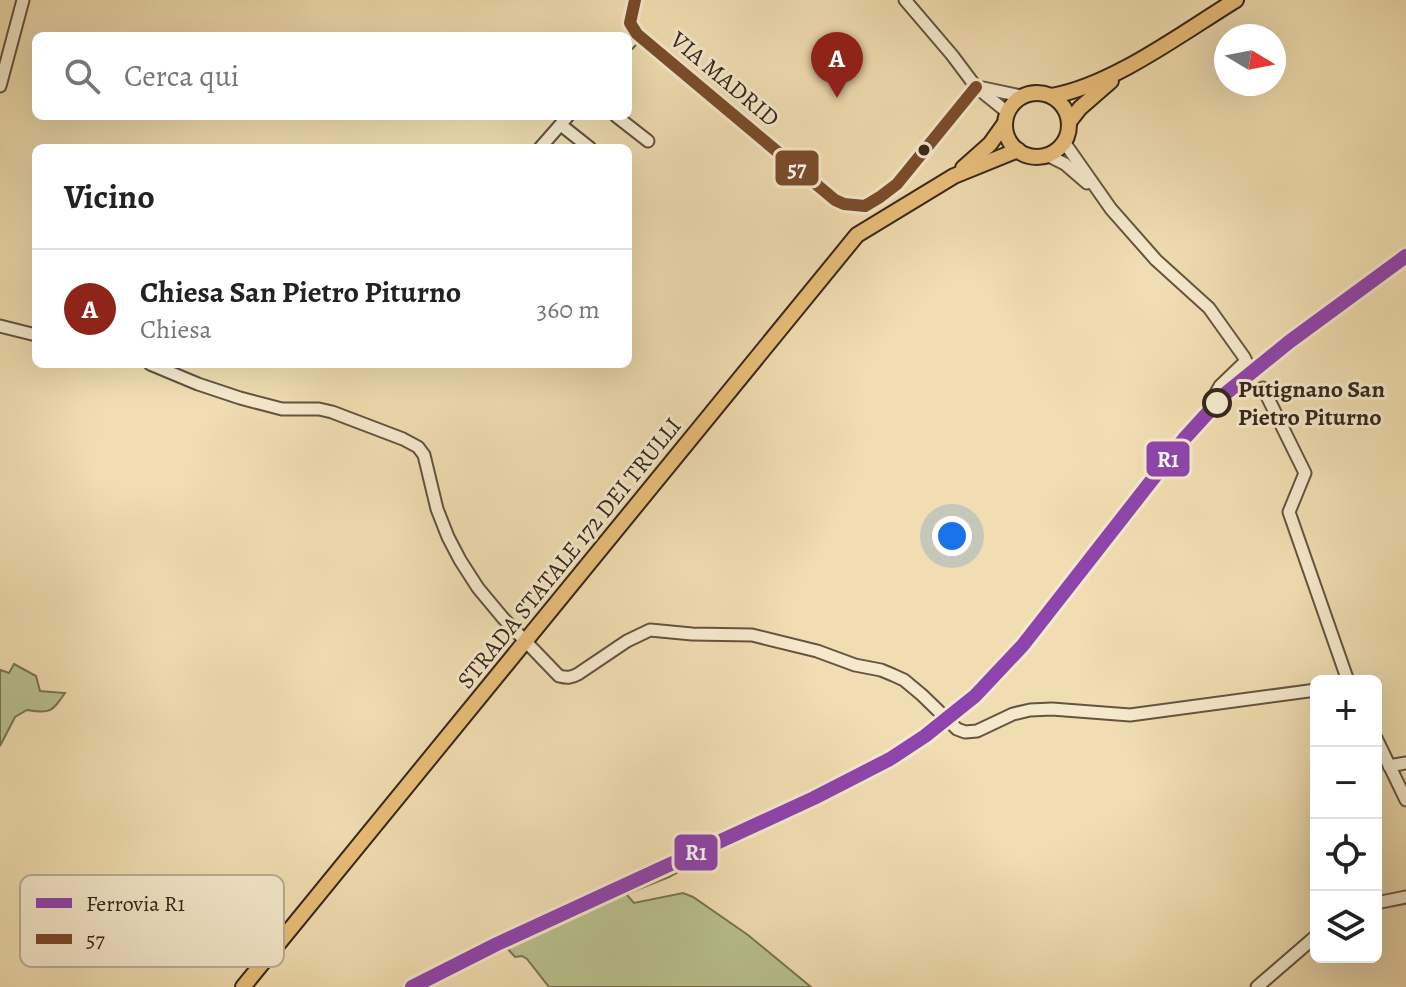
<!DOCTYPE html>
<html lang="it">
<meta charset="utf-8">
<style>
:root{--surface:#fff;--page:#f2f2f2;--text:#222;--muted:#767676;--line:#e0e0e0;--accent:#8f2418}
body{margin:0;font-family:Alegreya,serif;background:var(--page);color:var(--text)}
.controls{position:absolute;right:24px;bottom:24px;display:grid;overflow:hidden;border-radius:12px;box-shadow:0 8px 32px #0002}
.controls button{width:72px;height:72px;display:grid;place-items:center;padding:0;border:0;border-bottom:2px solid var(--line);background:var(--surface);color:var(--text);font:40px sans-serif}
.compass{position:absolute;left:1214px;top:24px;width:72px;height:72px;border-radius:50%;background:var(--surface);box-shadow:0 8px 32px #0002;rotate:100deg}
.you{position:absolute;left:952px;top:536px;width:28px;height:28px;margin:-20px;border:6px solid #fff;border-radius:50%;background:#1a73e8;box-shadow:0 0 0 12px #1a73e833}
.badge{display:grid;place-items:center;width:52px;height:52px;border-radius:50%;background:var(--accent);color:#fff;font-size:26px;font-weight:700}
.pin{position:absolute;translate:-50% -66px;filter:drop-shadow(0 2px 4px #0008)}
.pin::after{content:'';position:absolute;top:42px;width:28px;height:24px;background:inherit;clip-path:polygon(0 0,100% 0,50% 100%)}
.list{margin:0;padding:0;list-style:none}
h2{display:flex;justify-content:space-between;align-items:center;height:104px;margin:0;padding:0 32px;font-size:34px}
h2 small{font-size:26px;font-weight:400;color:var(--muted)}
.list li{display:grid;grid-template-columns:52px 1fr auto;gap:24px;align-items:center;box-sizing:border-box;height:120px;padding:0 32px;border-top:2px solid var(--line)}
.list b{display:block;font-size:30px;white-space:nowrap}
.list p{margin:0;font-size:26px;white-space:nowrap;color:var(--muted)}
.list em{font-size:26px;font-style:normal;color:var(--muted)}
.icon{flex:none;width:44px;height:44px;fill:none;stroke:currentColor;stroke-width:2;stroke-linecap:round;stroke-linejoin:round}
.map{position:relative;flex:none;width:1406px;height:987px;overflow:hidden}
.search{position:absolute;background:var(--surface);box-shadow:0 8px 32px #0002;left:32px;top:32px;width:600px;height:88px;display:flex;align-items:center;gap:20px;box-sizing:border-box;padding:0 28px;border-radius:12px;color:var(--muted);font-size:30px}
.panel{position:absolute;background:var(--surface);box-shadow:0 8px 32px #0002;left:32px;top:144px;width:600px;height:224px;border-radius:12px}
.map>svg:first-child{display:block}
.green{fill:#b8c18d;stroke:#767454;stroke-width:2}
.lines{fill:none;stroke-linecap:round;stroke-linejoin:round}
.minor-casing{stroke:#645440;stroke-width:15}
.major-casing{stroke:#35261a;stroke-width:18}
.minor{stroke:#f5e9cc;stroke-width:11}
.major{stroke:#e8be78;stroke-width:14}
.bus-1-casing{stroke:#f5e9cc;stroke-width:18}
.bus-1{stroke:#7a4b2a;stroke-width:12}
.rail-1-casing{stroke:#f5e9cc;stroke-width:20}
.rail-1{stroke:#8e44ad;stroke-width:14}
.bus-dot{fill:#35261a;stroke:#f5e9cc;stroke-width:3}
.stop-dot{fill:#f5e9cc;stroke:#35261a;stroke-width:4}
.labels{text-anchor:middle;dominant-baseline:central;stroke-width:6;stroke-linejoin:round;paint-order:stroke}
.street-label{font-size:24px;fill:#35261a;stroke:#f5e9cc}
.stop-label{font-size:24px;font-weight:bold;fill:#35261a;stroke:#f5e9cc;text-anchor:start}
.key{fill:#f5e9cc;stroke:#bbae97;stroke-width:2}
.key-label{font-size:22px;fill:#35261a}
.line-badge{stroke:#f5e9cc;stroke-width:3}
.badge-label{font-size:22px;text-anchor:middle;font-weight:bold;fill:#fff}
</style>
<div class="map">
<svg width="1406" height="987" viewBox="0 0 1406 987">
<rect width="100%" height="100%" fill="#f0ddb1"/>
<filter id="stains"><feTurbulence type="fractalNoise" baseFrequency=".0025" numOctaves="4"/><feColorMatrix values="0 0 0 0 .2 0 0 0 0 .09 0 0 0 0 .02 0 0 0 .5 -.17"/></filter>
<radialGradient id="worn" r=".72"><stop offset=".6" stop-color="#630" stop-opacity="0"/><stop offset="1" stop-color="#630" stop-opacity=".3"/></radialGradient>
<g class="green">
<path d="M14,664L36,676L40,691L65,693C52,712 50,714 27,710L15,717L0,746V673L1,670L9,673Z"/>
<path d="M748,830L749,833L669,877L626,894L634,903L683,893L693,897L748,935L811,987H549L527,959L522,956L515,957L507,948L486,954L485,951Z"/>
</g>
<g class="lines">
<defs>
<g id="minor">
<path d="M635,0L630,23L637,34L835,200L844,204L865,206L880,197L897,184L976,87"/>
<path d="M905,0L952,55L976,87L1007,112"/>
<path d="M628,44L637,34"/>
<path d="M0,86L23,0"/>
<path d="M983,88L1021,96"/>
<path d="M616,116L648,141"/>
<path d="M561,125L590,148"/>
<path d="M1064,142L1111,209L1156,260L1209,308L1244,357L1246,361L1220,386L1216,393"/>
<path d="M540,148L568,116"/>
<path d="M1047,155L1065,164L1087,183"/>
<path d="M0,326L36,335"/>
<path d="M150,364L198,384L240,398L282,409H319L332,412L403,439L418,447L424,455L437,509L448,537L460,560L478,588L503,618L559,676C567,678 571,678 578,674L627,641L650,630L692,634L752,635L817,651L855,665L881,670L893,675L904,680L922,695L957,729L965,732L977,731L1013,714L1030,710L1052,709L1130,715L1316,690"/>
<path d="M1263,388L1305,473L1289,512L1348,681"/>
<path d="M1376,738L1406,800"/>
<path d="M1389,766L1406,763"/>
<path d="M1376,903L1406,897"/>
<path d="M1257,987L1316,936"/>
</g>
<g id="major">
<circle cx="1037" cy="125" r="32"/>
<path d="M1052,96C1113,85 1182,33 1236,0"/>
<path d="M1069,122L1080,108L1111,81"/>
<path d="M963,168L990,144L1005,123"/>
<path d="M243,987L857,235L954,176L1018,150"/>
</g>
</defs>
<use href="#minor" class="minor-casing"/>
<use href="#major" class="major-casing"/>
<use href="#minor" class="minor"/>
<use href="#major" class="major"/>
<defs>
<path id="bus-1" d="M635,0L630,23L637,34L835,200L844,204L865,206L880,197L897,184L976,87"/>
</defs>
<use href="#bus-1" class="bus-1-casing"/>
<use href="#bus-1" class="bus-1"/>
<defs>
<path id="rail-1" d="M412,987L497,944L814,798L890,759L925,736L975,696L1023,645L1184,439L1225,394L1289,342L1406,256"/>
</defs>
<use href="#rail-1" class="rail-1-casing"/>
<use href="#rail-1" class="rail-1"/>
</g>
<circle class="bus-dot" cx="924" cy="150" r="7"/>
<circle class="stop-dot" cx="1217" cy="403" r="13"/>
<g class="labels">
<g class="street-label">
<text transform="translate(725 79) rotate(40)">VIA MADRID</text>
<text transform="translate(569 553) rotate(-51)">STRADA STATALE 172 DEI TRULLI</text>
</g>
<g class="stop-label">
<text x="1238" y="389">Putignano San<tspan x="1238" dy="28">Pietro Piturno</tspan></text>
</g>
</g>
<rect x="20" y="875" width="264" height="92" rx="12" class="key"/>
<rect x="36" y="898" width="36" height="10" fill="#8e44ad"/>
<rect x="36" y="934" width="36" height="10" fill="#7a4b2a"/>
<g class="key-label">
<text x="86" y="911">Ferrovia R1</text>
<text x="86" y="947">57</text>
</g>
<g class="line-badge">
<rect x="774" y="149" width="46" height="38" rx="8" fill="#7a4b2a"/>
<rect x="1145" y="440" width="46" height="38" rx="8" fill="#8e44ad"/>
<rect x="673" y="833" width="46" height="39" rx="8" fill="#8e44ad"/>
</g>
<g class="badge-label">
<text x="797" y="176">57</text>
<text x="1168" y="467">R1</text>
<text x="696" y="860">R1</text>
</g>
<rect width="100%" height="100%" filter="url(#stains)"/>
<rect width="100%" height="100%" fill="url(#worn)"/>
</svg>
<div class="controls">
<button>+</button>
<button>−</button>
<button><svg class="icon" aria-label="locate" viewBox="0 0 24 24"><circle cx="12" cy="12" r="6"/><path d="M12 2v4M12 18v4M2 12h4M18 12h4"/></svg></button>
<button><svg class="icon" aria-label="layers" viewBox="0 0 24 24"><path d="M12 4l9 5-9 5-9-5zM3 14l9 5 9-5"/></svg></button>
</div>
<svg class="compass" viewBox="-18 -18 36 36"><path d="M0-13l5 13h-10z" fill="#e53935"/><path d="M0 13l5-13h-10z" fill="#767676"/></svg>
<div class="you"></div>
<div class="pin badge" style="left:837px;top:98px">A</div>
<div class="search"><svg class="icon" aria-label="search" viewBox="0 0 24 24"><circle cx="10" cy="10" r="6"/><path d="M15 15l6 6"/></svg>Cerca qui</div>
<section class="panel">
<h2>Vicino<small></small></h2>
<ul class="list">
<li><span class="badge">A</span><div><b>Chiesa San Pietro Piturno</b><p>Chiesa</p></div><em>360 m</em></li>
</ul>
</section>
</div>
